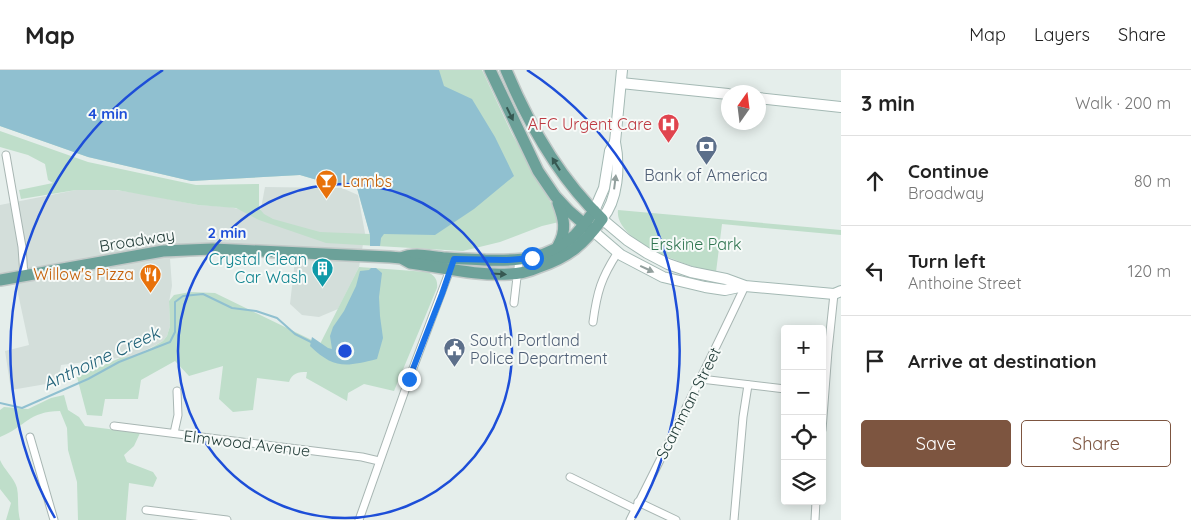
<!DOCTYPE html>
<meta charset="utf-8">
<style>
:root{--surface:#fff;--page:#f6f6f6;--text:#222;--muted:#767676;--line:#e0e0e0;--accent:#7d5540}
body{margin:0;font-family:Quicksand,sans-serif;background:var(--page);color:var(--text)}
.controls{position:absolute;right:15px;bottom:15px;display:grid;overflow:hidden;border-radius:5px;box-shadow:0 2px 12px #0003}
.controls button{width:45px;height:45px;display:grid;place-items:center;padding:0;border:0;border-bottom:1px solid var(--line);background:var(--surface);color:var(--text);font:25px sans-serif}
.compass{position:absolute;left:721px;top:15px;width:45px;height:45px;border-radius:50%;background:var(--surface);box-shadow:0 2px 12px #0003;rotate:14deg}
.stop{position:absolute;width:15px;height:15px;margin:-11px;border:4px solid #1a73e8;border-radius:50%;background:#fff}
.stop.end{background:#1a73e8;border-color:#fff;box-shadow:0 1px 5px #0008}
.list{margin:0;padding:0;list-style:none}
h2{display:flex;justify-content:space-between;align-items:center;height:65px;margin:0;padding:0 20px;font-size:21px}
h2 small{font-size:16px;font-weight:400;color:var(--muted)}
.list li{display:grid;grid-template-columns:32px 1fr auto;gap:15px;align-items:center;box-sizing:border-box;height:90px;padding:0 20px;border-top:1px solid var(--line)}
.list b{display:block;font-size:19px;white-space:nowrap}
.list p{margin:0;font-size:16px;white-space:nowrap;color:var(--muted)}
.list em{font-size:16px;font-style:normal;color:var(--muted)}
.actions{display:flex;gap:10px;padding:15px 20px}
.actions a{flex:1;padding:11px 0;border:1px solid var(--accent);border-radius:5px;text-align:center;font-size:18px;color:var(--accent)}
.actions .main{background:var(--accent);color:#fff}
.icon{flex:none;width:28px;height:28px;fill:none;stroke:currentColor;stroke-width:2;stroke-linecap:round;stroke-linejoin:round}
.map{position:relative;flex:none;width:841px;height:450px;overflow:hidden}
header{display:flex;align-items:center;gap:30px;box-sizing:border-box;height:70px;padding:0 25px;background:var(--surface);border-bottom:1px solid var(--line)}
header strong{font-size:24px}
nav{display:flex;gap:28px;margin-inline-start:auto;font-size:18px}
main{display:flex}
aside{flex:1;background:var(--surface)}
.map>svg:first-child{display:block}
.built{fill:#d3deda}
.green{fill:#bfdeca}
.water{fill:#90c0d0}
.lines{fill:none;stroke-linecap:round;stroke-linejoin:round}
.stream{stroke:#90c0d0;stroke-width:2}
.street-casing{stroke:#a8b6b3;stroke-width:9}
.secondary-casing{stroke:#a4b9b4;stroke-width:12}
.primary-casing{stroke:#c2c9c8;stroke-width:14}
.street{stroke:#fff;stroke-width:7}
.secondary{stroke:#fff;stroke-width:10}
.primary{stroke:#6ca199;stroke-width:11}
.oneway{fill:#375852}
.oneway2{fill:#929f9d}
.route{stroke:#1a73e8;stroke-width:6}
.ring{fill:none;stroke:#1d4ed8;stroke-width:2.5}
.labels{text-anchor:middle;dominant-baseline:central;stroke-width:4;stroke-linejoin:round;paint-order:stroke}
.health-label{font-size:16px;fill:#be3a42;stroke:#f6faf8;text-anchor:end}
.service-label{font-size:16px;fill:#4e5e75;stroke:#f6faf8}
.food-label{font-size:16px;fill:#c56008;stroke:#f6faf8;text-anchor:start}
.street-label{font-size:16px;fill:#253f3b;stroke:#f6faf8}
.park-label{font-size:16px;fill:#307551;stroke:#f6faf8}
.culture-label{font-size:16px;fill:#0d838f;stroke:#f6faf8;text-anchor:end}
.water-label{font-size:18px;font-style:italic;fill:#216279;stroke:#f6faf8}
.centre{fill:#1d4ed8;stroke:#f6faf8;stroke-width:2.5}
.ring-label{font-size:15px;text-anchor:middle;font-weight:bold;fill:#1d4ed8;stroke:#f6faf8;stroke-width:4;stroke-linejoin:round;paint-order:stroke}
</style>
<header>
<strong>Map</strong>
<nav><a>Map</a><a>Layers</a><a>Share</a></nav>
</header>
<main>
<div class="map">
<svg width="841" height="450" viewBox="0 0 841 450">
<rect width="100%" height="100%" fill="#e5eeeb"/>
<path class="built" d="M265,117L342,118L358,125L365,163L359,197L338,239L319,247L302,245L290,234L295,190L210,185L170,189L172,216L169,232L170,256L167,266L163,271L135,286L61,295L58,312L11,320L5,281L29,275L16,214L0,216V135L76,120L109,119L143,124L198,135L230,137L242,140L259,149Z"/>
<g class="green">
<path d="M0,0H482L512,64L554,138L559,152L542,156L500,172L463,181L326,173L259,150L236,138L198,135L117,120H76L21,129L19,120L53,113L48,110L45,94L28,85L0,77V61L88,92L196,115L259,114V138L264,144L273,149L320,162L370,164L357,118L324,112L300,105L191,111L88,87L0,56Z"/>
<path d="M618,140L841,160V165L722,154L716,202C691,198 614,172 618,140Z"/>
<path d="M359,197L427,202C435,205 438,210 437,218L394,321L364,314L348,323L347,331L306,308L307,302C298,302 292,303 289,312L257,308L253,340L233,342L219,329L223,296L189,306L175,291L141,310L138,329H105L102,346L87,345L77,307L120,288L139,285L163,271L167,266L170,256L169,231L174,225L190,222L215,223L320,274Z"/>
<path d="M64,325L68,340L79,347L85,356L140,363L134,376L124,385L127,392L153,402L157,408L153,417L129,413L126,450H78L77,412L68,380L67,358L60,341C29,341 25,357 0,367V340L4,337L28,339L51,328Z"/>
<path d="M0,390C4,400 14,407 17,418C19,428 17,438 20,450H6L11,433L0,419Z"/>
</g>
<g class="water">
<path d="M0,0H439L444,16L472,29L495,67L514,106L474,139L435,165L384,164L381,168L380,176H370V165L357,118L324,112L300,105L191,111L88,87L0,56Z"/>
<path d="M371,198H376L382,203L379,227L380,246L383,268L377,289C345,297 334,299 310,276L312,267L328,278L332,279L330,266L333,257L344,241L356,216L360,201L369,200Z"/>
</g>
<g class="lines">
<path class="stream" d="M0,333L22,338L88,309L119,292L170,272L175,262V232L183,226L203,224L232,238L256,241L277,248L295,264L313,273"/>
<defs>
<g id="street">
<path d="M6,85L22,177L24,206"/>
<path d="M514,233L519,190"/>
<path d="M593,252C597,222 601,208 618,182"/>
<path d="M701,309L785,319"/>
<path d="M114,356L362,387L379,391"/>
<path d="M822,360L828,281L834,224"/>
<path d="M174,363L178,345L177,321"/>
<path d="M30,367L54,450"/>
<path d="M570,407L635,439"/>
<path d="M638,432L676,450"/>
<path d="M146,440L227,450"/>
<path d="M359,450L409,309L451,197"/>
<path d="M630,450C669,372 708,295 745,216"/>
<path d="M734,450L743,347L748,315"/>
<path d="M815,450L816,431"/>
</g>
<g id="secondary">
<path d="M622,0L615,72C620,96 618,130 602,149L627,170L647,183L668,194L691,202L726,209L745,216L834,224L841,221"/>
<path d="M621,13L728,24"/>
<path d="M758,28L841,37"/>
<path d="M594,141L604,118L610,81L615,72"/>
<path d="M593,161L621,185L663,207L705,217L725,220L744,216"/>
</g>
<g id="primary">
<path d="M490,0L538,101L555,126L569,141L590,159"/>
<path d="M558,133C564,149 567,160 558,176"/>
<path d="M401,188C415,182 431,187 446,188C459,189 472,189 485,190C519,191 548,190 575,165C582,158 588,149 594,141"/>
<path d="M0,210L163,181L213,179L390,187L401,188L410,193C442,197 476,206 509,204C519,204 530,201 539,197C569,187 584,174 602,149C559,108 529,55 506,0"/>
</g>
</defs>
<use href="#street" class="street-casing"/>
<use href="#secondary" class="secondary-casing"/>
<use href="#primary" class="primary-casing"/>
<use href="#street" class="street"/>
<use href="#secondary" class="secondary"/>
<use href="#primary" class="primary"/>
</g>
<defs><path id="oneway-solid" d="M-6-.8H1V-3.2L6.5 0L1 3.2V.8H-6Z" transform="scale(1.25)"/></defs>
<g class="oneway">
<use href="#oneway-solid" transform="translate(510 44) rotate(64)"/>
<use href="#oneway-solid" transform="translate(556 94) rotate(-122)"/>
<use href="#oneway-solid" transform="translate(499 204) rotate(3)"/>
</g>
<g class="oneway2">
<use href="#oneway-solid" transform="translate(615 112) rotate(-83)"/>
<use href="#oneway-solid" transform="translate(647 199) rotate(25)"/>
</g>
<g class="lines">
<path class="route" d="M409,309L442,224L454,189L507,190L532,188"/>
</g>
<g class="ring">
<circle cx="345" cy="281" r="167"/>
<path d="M55 448A335 335 0 0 1 163 0M527 0A335 335 0 0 1 635 448"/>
</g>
<defs>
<symbol id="hospital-pin" viewBox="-11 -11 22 30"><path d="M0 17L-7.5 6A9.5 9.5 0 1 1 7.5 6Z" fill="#e0444e" stroke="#f6faf8"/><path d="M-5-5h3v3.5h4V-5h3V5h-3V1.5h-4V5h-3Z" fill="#fff"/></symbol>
<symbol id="bank-pin" viewBox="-11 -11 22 30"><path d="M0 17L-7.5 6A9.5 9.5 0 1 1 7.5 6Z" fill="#5c6f8a" stroke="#f6faf8"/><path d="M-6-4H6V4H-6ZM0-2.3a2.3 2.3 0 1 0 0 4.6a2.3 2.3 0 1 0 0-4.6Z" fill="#fff"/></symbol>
<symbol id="bar-pin" viewBox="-11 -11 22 30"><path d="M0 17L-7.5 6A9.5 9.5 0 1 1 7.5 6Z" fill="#e8710a" stroke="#f6faf8"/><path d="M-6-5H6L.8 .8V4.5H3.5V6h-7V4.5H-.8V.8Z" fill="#fff"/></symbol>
<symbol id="building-pin" viewBox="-11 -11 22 30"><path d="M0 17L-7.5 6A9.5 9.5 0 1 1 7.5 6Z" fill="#0f9aa8" stroke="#f6faf8"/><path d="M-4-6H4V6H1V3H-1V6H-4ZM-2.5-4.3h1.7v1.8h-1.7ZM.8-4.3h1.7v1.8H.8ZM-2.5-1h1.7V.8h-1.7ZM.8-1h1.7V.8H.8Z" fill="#fff"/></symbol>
<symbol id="restaurant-pin" viewBox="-11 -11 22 30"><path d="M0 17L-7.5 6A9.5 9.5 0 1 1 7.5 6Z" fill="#e8710a" stroke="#f6faf8"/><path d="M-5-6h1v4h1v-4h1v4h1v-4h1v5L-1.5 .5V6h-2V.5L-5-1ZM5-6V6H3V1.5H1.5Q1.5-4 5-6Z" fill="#fff"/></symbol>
<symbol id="civic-pin" viewBox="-11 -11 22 30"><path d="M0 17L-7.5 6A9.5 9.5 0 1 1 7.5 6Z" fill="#5c6f8a" stroke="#f6faf8"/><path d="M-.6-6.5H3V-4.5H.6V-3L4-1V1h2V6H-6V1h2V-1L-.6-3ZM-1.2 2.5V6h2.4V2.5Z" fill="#fff"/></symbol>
</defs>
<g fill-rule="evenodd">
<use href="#hospital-pin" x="656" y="42" width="25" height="34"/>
<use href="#bank-pin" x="694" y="64" width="25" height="34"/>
<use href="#bar-pin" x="314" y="98" width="25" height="34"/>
<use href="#building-pin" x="310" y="186" width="25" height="34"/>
<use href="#restaurant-pin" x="138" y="192" width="25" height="34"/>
<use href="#civic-pin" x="442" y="266" width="25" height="34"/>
</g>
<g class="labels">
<g class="health-label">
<text x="652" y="54">AFC Urgent Care</text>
</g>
<g class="service-label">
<text x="706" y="105">Bank of America</text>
<text x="470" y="270" text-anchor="start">South Portland<tspan x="470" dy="18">Police Department</tspan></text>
</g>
<g class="food-label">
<text x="342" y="111">Lambs</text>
<text x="134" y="204" text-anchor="end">Willow's Pizza</text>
</g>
<g class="street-label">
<text transform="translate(137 170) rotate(-9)">Broadway</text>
<text transform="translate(688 333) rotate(-63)">Scamman Street</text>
<text transform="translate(247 373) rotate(7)">Elmwood Avenue</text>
</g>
<g class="park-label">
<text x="696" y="174">Erskine Park</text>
</g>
<g class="culture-label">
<text x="307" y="189">Crystal Clean<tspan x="307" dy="18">Car Wash</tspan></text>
</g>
<g class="water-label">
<text transform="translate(101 288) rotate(-25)">Anthoine Creek</text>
</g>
</g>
<circle cx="345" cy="281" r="8" class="centre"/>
<g class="ring-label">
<text x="108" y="49">4 min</text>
<text x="227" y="168">2 min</text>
</g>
</svg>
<div class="controls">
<button>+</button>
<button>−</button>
<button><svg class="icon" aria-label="locate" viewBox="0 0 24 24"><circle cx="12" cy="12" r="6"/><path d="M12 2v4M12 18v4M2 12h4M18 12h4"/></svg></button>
<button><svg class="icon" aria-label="layers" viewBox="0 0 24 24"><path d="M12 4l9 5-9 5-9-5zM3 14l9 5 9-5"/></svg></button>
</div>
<svg class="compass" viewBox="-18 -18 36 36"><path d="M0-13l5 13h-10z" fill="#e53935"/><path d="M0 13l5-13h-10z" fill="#767676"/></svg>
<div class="stop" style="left:532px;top:188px"></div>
<div class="stop end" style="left:409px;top:309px"></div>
</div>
<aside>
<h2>3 min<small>Walk · 200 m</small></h2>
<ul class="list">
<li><svg class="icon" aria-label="ahead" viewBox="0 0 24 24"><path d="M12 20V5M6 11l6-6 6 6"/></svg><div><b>Continue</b><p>Broadway</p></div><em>80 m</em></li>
<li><svg class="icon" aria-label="left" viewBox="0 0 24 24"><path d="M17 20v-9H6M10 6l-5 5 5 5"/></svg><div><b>Turn left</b><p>Anthoine Street</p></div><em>120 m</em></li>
<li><svg class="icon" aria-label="arrive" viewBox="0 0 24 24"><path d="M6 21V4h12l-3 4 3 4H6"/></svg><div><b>Arrive at destination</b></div></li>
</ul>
<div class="actions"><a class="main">Save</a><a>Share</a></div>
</aside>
</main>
